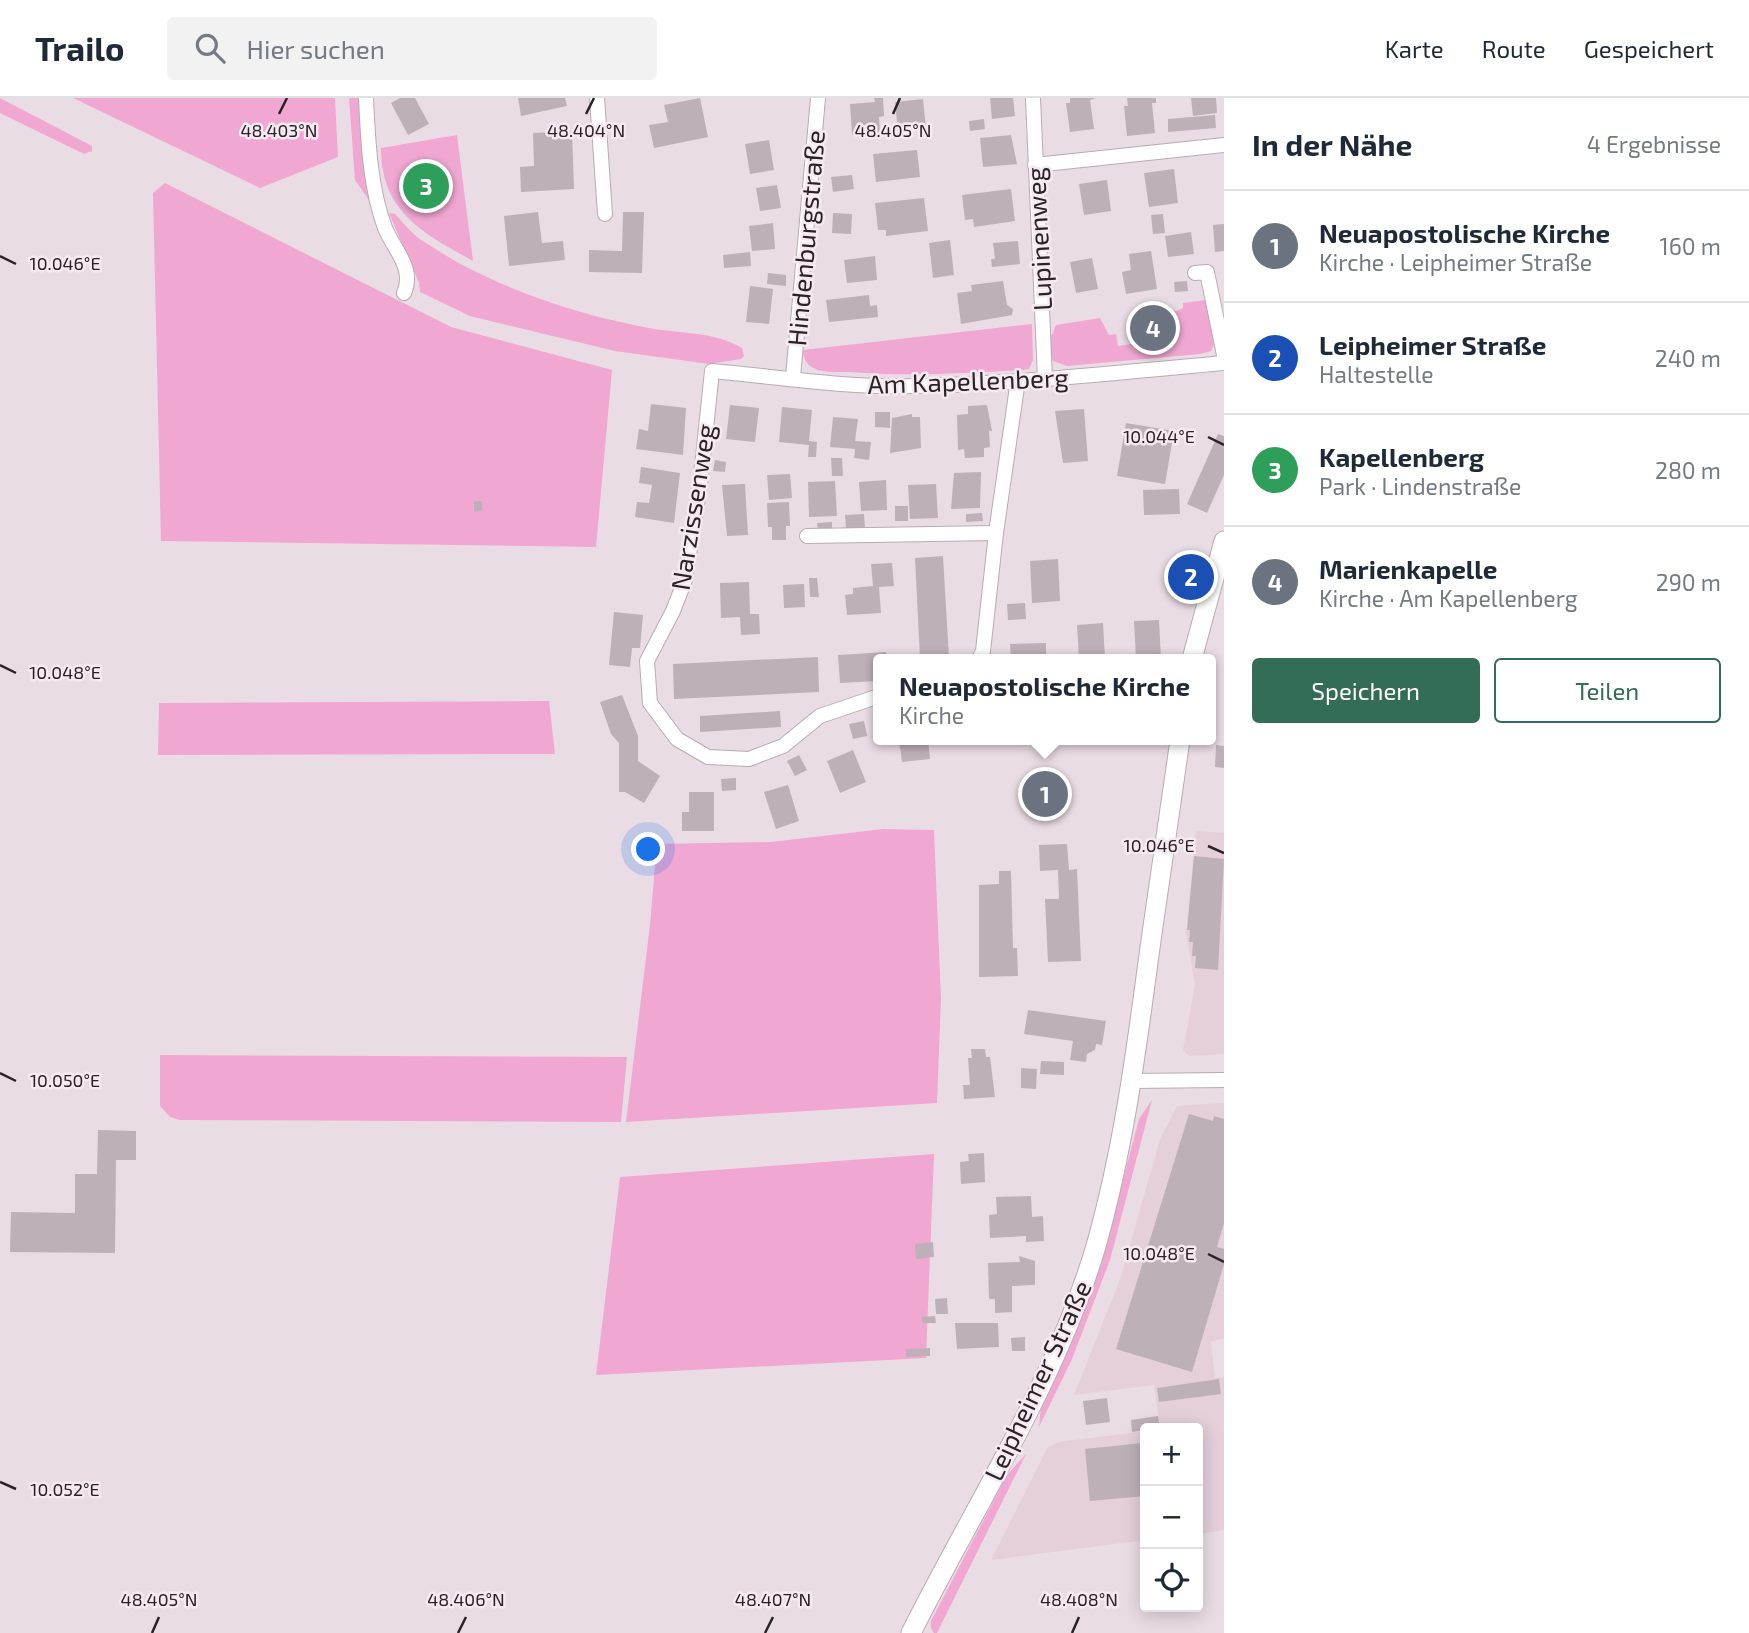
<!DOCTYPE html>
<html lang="de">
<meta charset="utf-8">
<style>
:root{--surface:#fff;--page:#f2f2f3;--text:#1f2937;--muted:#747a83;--line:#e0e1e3;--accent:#336d56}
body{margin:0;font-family:"Exo 2",sans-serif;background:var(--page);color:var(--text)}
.controls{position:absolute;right:21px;bottom:21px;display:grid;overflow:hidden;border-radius:7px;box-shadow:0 4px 18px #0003}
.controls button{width:63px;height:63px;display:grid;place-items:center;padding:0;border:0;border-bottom:2px solid var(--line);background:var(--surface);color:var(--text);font:35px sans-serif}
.you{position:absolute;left:649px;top:752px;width:24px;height:24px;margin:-18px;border:5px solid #fff;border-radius:50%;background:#1a73e8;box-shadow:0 0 0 10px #1a73e833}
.badge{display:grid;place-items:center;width:46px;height:46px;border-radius:50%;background:var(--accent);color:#fff;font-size:23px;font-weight:700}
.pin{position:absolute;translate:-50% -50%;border:4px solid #fff;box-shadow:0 2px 7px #0006}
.popup{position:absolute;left:873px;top:556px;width:343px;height:91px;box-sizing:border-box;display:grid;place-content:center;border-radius:7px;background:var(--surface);filter:drop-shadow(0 2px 5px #0005);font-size:23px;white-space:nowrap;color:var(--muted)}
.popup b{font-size:26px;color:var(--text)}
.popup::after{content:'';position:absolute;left:50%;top:100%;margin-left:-14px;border:14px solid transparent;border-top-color:var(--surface)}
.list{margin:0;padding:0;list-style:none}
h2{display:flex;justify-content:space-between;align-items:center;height:91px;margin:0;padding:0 28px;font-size:30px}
h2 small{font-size:23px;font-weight:400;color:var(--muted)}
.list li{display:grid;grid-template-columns:46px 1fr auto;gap:21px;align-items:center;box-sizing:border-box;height:112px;padding:0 28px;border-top:2px solid var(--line)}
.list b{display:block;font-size:26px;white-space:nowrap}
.list p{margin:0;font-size:23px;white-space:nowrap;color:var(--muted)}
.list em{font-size:23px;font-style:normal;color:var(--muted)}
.actions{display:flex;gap:14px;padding:21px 28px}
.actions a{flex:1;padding:16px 0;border:2px solid var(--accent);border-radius:7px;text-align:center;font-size:24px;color:var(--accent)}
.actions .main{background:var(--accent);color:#fff}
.icon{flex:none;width:38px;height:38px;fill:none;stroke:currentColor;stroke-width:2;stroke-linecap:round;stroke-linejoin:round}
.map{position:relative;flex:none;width:1224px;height:1535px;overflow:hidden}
header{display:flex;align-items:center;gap:42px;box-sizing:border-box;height:98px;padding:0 35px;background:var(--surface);border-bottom:2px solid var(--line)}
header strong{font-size:33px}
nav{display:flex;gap:38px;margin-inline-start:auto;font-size:24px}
.search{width:490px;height:63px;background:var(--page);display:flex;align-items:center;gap:18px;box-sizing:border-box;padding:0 24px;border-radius:7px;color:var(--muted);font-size:26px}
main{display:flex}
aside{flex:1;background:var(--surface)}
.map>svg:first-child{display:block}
.built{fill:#e4cfdb}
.green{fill:#f0a8d2}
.building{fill:#beb0b8}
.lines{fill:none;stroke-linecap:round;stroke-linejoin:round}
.minor-casing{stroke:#b8abb2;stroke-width:16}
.secondary-casing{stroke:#b8abb2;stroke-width:21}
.minor{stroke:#fff;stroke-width:14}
.secondary{stroke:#fff;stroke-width:19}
.ticks{fill:none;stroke:#282326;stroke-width:2.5}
.labels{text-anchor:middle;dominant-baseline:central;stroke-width:5;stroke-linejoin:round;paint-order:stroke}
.street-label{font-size:26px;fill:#282326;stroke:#f7e9f1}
.ticks-label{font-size:18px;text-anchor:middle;fill:#282326;stroke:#f7e9f1;stroke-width:5;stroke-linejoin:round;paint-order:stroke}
</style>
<header>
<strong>Trailo</strong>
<div class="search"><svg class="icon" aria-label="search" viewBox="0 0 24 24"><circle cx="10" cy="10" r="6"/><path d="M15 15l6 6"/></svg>Hier suchen</div>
<nav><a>Karte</a><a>Route</a><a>Gespeichert</a></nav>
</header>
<main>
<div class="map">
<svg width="1224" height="1535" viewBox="0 0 1224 1535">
<rect width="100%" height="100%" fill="#eadce4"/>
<g class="built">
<path d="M1196,733L1224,735V956L1189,958L1183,952L1195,887L1186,835Z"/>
<path d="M1224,1005V1240L1211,1244L1215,1280L1224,1279V1432L1198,1436V1330H1160L1154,1287L1074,1297L1121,1179L1160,1041L1177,1008Z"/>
<path d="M1145,1333V1442L991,1462L1048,1349L1059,1344Z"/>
</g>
<g class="green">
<path d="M0,0L92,48V53L84,56L0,15Z"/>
<path d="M73,0H335L338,59L260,90Z"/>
<path d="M349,0H362L371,105L355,82Z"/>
<path d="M457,37L473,163C423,135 381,114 381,50Z"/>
<path d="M165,85L451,229L612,272L596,449L161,443L153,95Z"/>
<path d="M389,115L395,116C404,126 414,138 426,145C490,188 573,216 649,230C680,236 714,233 742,250L744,258L741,261L709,266L615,253L470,218L420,194L419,185Z"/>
<path d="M1206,202L1214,246L1211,253L1200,256L1067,268L1053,263L1049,255V237H1052L1056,227L1100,220L1109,237L1116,236L1118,248L1164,241L1169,234L1167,224L1160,220L1144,224L1142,222L1139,225L1133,217C1147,214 1170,218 1183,210V205Z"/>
<path d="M1032,226L1033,262L1029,271L1022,272C965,275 908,279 850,274C839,274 823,275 813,270C806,266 803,259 803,252Z"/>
<path d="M549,603L555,656L158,657L159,605Z"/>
<path d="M883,731L934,732L941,901L937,1005L626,1024L650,827L655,767L653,746L771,744Z"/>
<path d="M160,957L627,959L621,1024L180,1022L170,1019L160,1008Z"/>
<path d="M1152,1002L1110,1162L1072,1261L1039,1329L1041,1308L1103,1158L1139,1021Z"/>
<path d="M934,1056L926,1260L596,1277L620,1079Z"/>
<path d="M1026,1356L937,1535H934L931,1530V1523L1007,1377Z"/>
</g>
<g class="building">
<path d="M400,0H415L429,26L408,37L391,5Z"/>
<path d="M518,0H565L567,8L521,18Z"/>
<path d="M700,0L708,39L654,50L649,27L668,24L664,7Z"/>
<path d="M874,0H883L884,18L879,19L880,35L852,37L850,6L875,4Z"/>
<path d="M990,0H1013L1015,18L992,21Z"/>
<path d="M1070,0H1096L1090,2L1094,31L1070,34L1066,5H1070Z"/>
<path d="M1127,0H1156V5H1152L1155,35L1127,38L1124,8H1128Z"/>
<path d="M1191,0H1216L1217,15L1193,18Z"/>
<path d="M923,1L926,31L898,34L895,4Z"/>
<path d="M1215,17L1216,30L1168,34V21Z"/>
<path d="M984,21L985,31L970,33L969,23Z"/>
<path d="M572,33L574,91L521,94L520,69L534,68L533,35Z"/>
<path d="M1011,37L1017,66L983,69L980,40Z"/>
<path d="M769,42L774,72L750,76L745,46Z"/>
<path d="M917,52L920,79L876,84L873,56Z"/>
<path d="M1174,71L1178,105L1149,109L1144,75Z"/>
<path d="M852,77L854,91L833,94L831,79Z"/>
<path d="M1107,82L1111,113L1084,117L1079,86Z"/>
<path d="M777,87L781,110L760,113L756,90Z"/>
<path d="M1011,91L1015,123L974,129L973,121L965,122L962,97Z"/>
<path d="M924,100L928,133L886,138V132H878L875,105Z"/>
<path d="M538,114L542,145L563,143L565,162L509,168L504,118Z"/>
<path d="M623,114H644L642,175L589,174V152L622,153Z"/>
<path d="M833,115L852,116L851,136L832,135Z"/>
<path d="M1163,116L1165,135L1153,136L1151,117Z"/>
<path d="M773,125L775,151L752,153L749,128Z"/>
<path d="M1224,126V153L1215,154L1213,127Z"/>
<path d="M1191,134L1194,156L1168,159L1165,138Z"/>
<path d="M950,142L954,177L933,180L929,145Z"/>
<path d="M1018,143L1020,166L992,169L991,161H995L993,145Z"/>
<path d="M1151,153L1157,191L1126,196L1122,174L1131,172L1129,156Z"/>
<path d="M750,154L751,168L724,170L723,157Z"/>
<path d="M875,158L877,182L847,185L844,162Z"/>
<path d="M1092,160L1098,191L1076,195L1070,164Z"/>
<path d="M768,175L786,177V188L767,186Z"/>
<path d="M1003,183L1007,207L1013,211L1012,217L961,226L957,195L972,193L971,187Z"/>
<path d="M1187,183L1188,193L1175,194L1174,184Z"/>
<path d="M750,188L773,191L769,226L746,224Z"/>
<path d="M869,197L870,208L877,207L878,219L829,224L826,202Z"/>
<path d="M1159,222L1167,224V233L1161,240L1142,242L1139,225Z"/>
<path d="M651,306L686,310L683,357L636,351L639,331L648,333Z"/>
<path d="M730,307L759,310L755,344L726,341Z"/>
<path d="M987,307L992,333H989L990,349L984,350V359L965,360L964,351L958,352L957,317L968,316V308Z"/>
<path d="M782,309L812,312L809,343L817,344L816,359H808L809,347L779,344Z"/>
<path d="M1084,311L1088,363L1063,365L1055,313Z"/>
<path d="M875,314H890V330L875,329Z"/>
<path d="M912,316V319H920L921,350L890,355L892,320Z"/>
<path d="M833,319L858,321L855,343L871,344L869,362L854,360L855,351L830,349Z"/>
<path d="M1126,325L1174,333L1165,386L1117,378Z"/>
<path d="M1218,336L1224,338V377L1207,415L1187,406Z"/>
<path d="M831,360H842L843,378H832Z"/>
<path d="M715,362L726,364L725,374L713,373Z"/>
<path d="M641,369L680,375L674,425L635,419L637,404L649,405L652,387L639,385Z"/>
<path d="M981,374L980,410L951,411L954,375Z"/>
<path d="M790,376L792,400L769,402L767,377Z"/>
<path d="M886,382L887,412L861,413L859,384Z"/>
<path d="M835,383L837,418L809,419L808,384Z"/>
<path d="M745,386L748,437L727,438L722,387Z"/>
<path d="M936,386L938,420L910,421L908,387Z"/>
<path d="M1179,391L1180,416L1144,417L1143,392Z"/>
<path d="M474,403H482V413L474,414Z"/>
<path d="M789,404L790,428H786V442H772V429H768L767,405Z"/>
<rect x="895" y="408" width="13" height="15"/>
<path d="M982,415L983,423L966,424V416Z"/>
<path d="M864,416L865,430L846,431L845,417Z"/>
<path d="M832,424V432L818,433L817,425Z"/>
<path d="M943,458L949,560L920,561L915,460Z"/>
<path d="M1058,461L1060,503L1032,505L1030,463Z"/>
<path d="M892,465L894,488L879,489L881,515L847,517L845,497L853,496V490L873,488L871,466Z"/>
<path d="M809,480H817L819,499H810Z"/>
<path d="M749,484L750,516H759L760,536L741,537L740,519L721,520L720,485Z"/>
<path d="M804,486L805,509L784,510L783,487Z"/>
<path d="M1025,505L1026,521L1008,522L1007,506Z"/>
<path d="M614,514L643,517L640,550H632L630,569L609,567Z"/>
<path d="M1159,522L1161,561H1136L1134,523Z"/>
<path d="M1103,525L1105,561H1079L1077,527Z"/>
<path d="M1046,545V561H1011L1010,546Z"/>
<path d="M886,554L887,561H879V583L840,585L838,557Z"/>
<path d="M818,559L819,594L674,601L673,566Z"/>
<path d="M622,597L638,638V663L660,678L644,705L625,694H619V645L611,636L600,604Z"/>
<path d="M780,613L781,629L700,634V618Z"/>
<path d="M864,623L867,638L853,641L849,626Z"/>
<path d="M899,642H928L930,661L902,664Z"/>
<path d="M1216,647L1224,648V670L1215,669Z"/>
<path d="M853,652L866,684L840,695L827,663Z"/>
<path d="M799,657L807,672L795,678L787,663Z"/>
<path d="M736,680V692L722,693L721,681Z"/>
<path d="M1067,683L1068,707L1023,709L1022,685Z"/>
<path d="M788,687L799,723L776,731L764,694Z"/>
<path d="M689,694H714V733H682V714H689Z"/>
<path d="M1067,746L1069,772L1077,771L1081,863L1048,864L1045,801H1059L1058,772L1040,773L1039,747Z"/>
<path d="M1194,758L1224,761L1218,872L1195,870L1196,858H1192L1193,844H1189L1190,832H1187Z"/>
<path d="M999,773H1011L1013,850H1017L1018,878L979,879V787L999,786Z"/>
<path d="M1028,912L1106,923L1102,947L1096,946L1095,952L1087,956L1086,964L1070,962L1073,943L1024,936Z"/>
<path d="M971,951H985L986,959H990L995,999L964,1001L963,987H970L968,960H972Z"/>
<path d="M1041,963L1064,964V977L1040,976Z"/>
<path d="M1021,970L1037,971L1036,991L1021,990Z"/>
<path d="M1189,1016L1213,1023L1214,1018L1224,1021V1125L1217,1149L1224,1151V1166L1192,1274L1116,1251Z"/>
<path d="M98,1032L136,1033V1062H116L115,1155L10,1154L11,1114L75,1115V1076H97Z"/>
<path d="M984,1055L985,1084L961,1086L960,1064L969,1063L968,1056Z"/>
<path d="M1031,1098L1032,1119L1043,1118L1044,1143L1026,1144V1138L990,1140L989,1117L997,1116L996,1099Z"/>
<path d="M933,1144L934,1159L916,1161L915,1146Z"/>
<path d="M1019,1158L1035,1163V1187L1012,1188V1214L995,1215V1201H989L988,1165L1020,1164Z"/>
<path d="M947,1200L948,1216H936L935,1201Z"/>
<path d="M935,1218L936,1225H922V1219Z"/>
<path d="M955,1225H998L999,1249L957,1251Z"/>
<path d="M1025,1239V1253H1012L1011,1240Z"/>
<path d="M930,1250V1258L906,1259V1251Z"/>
<path d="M1219,1281L1221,1296L1159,1304L1157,1290Z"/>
<path d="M1107,1300L1110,1324L1086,1327L1083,1303Z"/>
<path d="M1158,1318L1160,1330L1132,1334L1131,1322Z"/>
<path d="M1142,1345L1145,1398L1090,1403L1085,1351Z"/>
</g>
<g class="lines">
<defs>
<g id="minor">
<path d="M366,0C368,42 370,90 385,130C394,152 415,170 404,195"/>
<path d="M597,0L605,116"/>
<path d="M1033,0L1045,281"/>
<path d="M1035,67L1224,47"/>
<path d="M1195,175L1207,174L1224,257"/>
<path d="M793,279L818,0"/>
<path d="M807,438L996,435"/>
<path d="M979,561L983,553L996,435L1018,282"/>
<path d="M879,598L820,618L783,648L749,661L708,659L677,641L650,605L647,563L673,513L685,482L700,387L712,273C779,279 847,290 914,288C1018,286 1121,274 1224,265"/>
<path d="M1131,983L1224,982"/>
</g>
<g id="secondary">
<path d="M1192,561L1224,443"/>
<path d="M911,1535C974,1409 1056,1284 1096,1148C1123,1053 1136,955 1149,857C1159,785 1170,713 1180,642"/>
</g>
</defs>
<use href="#minor" class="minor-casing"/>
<use href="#secondary" class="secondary-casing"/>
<use href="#minor" class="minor"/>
<use href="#secondary" class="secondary"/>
</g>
<path class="ticks" d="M279,16L287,0M586,16L594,0M893,16L900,0M0,158L16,166M1208,339L1224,347M0,567L16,575M1208,748L1224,755M0,975L16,983M1208,1156L1224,1164M0,1384L16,1391M152,1535L159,1519M458,1535L466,1519M765,1535L773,1519M1072,1535L1079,1519"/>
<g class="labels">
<g class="street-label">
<text transform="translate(805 140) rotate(-85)">Hindenburgstraße</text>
<text transform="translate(1038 141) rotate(-93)">Lupinenweg</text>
<text transform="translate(968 282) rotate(-2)">Am Kapellenberg</text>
<text transform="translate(692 409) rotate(-81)">Narzissenweg</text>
<text transform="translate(1037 1282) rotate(-65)">Leipheimer Straße</text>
</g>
</g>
<g class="ticks-label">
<text x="893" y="39">48.405°N</text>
<text x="279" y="39">48.403°N</text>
<text x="586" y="39">48.404°N</text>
<text x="65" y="172">10.046°E</text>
<text x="1159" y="345">10.044°E</text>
<text x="65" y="581">10.048°E</text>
<text x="1159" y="754">10.046°E</text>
<text x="65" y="989">10.050°E</text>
<text x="1159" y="1162">10.048°E</text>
<text x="65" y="1398">10.052°E</text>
<text x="159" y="1508">48.405°N</text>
<text x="466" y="1508">48.406°N</text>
<text x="773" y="1508">48.407°N</text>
<text x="1079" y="1508">48.408°N</text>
</g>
</svg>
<div class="controls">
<button>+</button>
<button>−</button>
<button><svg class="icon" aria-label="locate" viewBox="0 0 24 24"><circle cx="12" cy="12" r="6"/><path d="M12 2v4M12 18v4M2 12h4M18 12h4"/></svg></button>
</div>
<div class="you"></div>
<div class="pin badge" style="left:1045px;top:696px;background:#6b7280">1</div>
<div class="popup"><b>Neuapostolische Kirche</b>Kirche</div>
<div class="pin badge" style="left:1191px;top:479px;background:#1a4fb4">2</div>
<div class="pin badge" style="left:426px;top:88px;background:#2e9e5b">3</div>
<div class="pin badge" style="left:1153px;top:230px;background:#6b7280">4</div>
</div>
<aside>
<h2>In der Nähe<small>4 Ergebnisse</small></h2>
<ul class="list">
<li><span class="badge" style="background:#6b7280">1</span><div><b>Neuapostolische Kirche</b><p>Kirche · Leipheimer Straße</p></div><em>160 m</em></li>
<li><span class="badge" style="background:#1a4fb4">2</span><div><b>Leipheimer Straße</b><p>Haltestelle</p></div><em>240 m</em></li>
<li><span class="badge" style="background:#2e9e5b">3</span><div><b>Kapellenberg</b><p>Park · Lindenstraße</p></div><em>280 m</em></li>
<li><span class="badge" style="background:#6b7280">4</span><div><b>Marienkapelle</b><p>Kirche · Am Kapellenberg</p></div><em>290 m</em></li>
</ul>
<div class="actions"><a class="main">Speichern</a><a>Teilen</a></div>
</aside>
</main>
